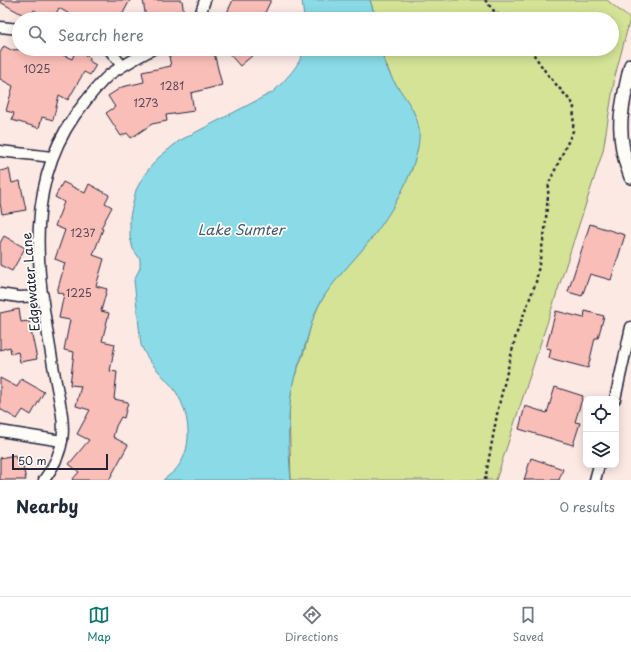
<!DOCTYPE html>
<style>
:root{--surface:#fff;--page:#f2f2f3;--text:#1f2937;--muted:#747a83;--line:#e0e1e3;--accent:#0f766e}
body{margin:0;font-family:"Playpen Sans",sans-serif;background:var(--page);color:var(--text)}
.controls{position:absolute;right:12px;bottom:12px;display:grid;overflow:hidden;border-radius:8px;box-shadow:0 2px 10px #0003}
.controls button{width:36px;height:36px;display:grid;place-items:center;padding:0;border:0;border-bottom:1px solid var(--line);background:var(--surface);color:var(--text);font:20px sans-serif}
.scale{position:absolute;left:12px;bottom:10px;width:96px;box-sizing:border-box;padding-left:4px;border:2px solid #22223b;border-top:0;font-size:11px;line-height:14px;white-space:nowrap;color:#22223b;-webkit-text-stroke:3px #fdfcf7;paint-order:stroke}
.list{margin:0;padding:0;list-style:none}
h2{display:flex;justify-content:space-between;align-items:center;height:52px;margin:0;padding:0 16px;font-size:17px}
h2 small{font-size:13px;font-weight:400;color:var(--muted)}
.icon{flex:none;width:22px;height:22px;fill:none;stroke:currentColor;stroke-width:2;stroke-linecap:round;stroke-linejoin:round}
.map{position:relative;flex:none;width:631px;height:480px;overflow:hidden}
.search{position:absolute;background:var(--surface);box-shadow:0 2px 10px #0003;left:12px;right:12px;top:12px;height:44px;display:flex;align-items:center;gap:10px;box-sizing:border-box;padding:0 14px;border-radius:22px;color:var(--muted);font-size:15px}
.sheet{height:116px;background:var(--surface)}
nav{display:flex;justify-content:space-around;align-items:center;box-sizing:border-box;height:56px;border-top:1px solid var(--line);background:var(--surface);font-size:11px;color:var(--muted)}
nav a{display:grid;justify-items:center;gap:2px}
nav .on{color:var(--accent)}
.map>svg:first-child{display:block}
.green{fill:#d4e396;stroke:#7b8268}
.water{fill:#8adae7;stroke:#6090a2}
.building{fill:#fabeb8;stroke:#22223b}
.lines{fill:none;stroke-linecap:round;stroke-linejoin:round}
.minor-casing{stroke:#22223b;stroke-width:13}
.tertiary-casing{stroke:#22223b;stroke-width:16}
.path{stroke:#22223b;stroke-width:2.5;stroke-dasharray:3 3;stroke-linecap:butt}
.minor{stroke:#fdfcf7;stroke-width:10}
.tertiary{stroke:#fdfcf7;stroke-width:13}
.labels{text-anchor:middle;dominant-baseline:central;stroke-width:3.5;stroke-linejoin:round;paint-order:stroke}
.number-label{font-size:11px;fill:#58495a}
.street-label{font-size:13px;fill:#22223b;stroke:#fdfcf7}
.water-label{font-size:14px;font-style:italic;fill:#41596f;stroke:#fdfcf7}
</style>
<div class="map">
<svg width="631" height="480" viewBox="0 0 631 480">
<rect width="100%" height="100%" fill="#fce9e4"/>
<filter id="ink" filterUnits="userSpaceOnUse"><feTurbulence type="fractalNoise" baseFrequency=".025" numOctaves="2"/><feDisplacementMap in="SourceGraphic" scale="8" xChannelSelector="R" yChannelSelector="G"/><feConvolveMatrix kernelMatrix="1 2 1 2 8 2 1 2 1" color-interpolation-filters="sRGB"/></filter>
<g filter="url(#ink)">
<path class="green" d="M370,0H607L630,19L615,76L603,151L496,480H291L289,409L293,381L304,352L312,321L319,305L330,286L371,239L398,198L412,169L419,130L413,111L392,79L380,49H612V19H376Z"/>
<g class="water">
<path d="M302,0H370L376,19H304Z"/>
<path d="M304,49H380C383,59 388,71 393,80C403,95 417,111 419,130C422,163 391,214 371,239C354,261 334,279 320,303C312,317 309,334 304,349C301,361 295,372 293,383C287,415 288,448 291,480H163C168,476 174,472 177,468C195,446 189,410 174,389C162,374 148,363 141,345L134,280L140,268V259L133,249L130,237V216L136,190L144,175L158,158L179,141L273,92C285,80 300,66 304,49Z"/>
</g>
<g class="building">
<path d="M0,0H130L120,19H78L59,8L53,19H50L34,10L29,18L0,2Z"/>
<path d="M143,0H182L184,15L163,17L164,19H146Z"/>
<path d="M233,0H271L262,19H224Z"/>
<path d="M4,46L11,50L29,49L41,56L44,49H49L72,59L76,50L90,58L89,61L96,65L90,75L84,72L68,100L59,95L53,120L42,117L39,128L12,120L14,113L6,111L13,86L0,79V53Z"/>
<path d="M197,49H213L222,85L191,93L194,111L166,115L167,121L152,124L131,138L127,133L121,136L106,113L115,107L108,96L122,87L144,82L142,72L171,66L169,56L198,51Z"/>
<path d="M225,49H260L240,66Z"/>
<path d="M9,169L12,183L20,181L26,210L2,214L0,203V171Z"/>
<path d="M63,182L85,193L89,184L109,195L105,203L112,207L101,228L103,229L93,255L104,259L96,286L107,289L101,311L109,313L102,341L115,344L110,371L117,372L114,399L128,402L124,418L121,417L116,426L113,437L128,445L109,480H72L79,472L69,464L89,440L77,434L90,410L76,406L81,386L70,385L74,352L64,350L70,320L59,318L64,294L57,292L65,263L55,259L65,230L55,226L64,202L55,197Z"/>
<path d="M590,224L625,235L611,280L590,274L582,296L568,292Z"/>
<path d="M4,236L25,248L12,271L0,265V243Z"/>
<path d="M19,309L21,322L29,321L37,359L20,362L18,352L11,354L10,347L0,350V313Z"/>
<path d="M556,311L584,318L585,311L604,316L598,338H595L588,368L549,358L551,349L546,348Z"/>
<path d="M0,378L17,387L21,379L44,392L31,415L23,410L17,419L0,409Z"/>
<path d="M555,387L583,396L575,422L580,423L573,445L519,429L525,406L547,413Z"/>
<path d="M15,455L17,463L22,462L26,480H0V458Z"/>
<path d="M531,458L563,469L559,480H524Z"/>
</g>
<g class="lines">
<defs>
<g id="minor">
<path d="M197,19L200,15L205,0"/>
<path d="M0,27L19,29"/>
<path d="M109,49L122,66"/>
<path d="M0,151L52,157"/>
<path d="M0,294L19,297L43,296"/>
<path d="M615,399L631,327"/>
<path d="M0,431L62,441"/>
<path d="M44,480C74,440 61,415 54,371C38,278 19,181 85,102C92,93 100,83 109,75C123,65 138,57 153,49"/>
<path d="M595,480L599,465"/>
</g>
<path id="tertiary" d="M631,65C621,107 614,135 631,177"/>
</defs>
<use href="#minor" class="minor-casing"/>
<use href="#tertiary" class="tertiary-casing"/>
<g class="path">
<path d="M485,0L493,10L503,19"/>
<path d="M485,480L498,409L516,335L536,282L545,230L549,183L573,131L574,105L547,74L530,49"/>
</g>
<use href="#minor" class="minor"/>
<use href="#tertiary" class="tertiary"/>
</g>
</g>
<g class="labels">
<g class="number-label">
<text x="37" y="68">1025</text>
<text x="172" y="85">1281</text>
<text x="146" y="102">1273</text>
<text x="83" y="232">1237</text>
<text x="79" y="292">1225</text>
</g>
<g class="street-label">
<text transform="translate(30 282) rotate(-95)">Edgewater Lane</text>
</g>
<g class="water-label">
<text x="241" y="229">Lake Sumter</text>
</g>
</g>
</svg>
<div class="controls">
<button><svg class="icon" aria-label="locate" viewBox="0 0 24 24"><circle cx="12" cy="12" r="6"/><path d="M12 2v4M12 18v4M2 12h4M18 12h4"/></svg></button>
<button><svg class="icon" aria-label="layers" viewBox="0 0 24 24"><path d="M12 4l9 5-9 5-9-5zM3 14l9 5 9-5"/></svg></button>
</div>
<div class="scale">50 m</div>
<div class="search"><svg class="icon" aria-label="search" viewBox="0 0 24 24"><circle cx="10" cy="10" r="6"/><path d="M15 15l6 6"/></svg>Search here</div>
</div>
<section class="sheet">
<h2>Nearby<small>0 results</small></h2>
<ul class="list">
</ul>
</section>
<nav>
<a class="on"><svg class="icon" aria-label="map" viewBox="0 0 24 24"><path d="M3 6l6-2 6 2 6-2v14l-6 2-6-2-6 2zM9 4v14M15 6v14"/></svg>Map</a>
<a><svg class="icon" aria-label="directions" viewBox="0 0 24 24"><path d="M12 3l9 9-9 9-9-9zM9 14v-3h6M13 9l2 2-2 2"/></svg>Directions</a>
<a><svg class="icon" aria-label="saved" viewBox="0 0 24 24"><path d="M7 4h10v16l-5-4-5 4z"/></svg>Saved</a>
</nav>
